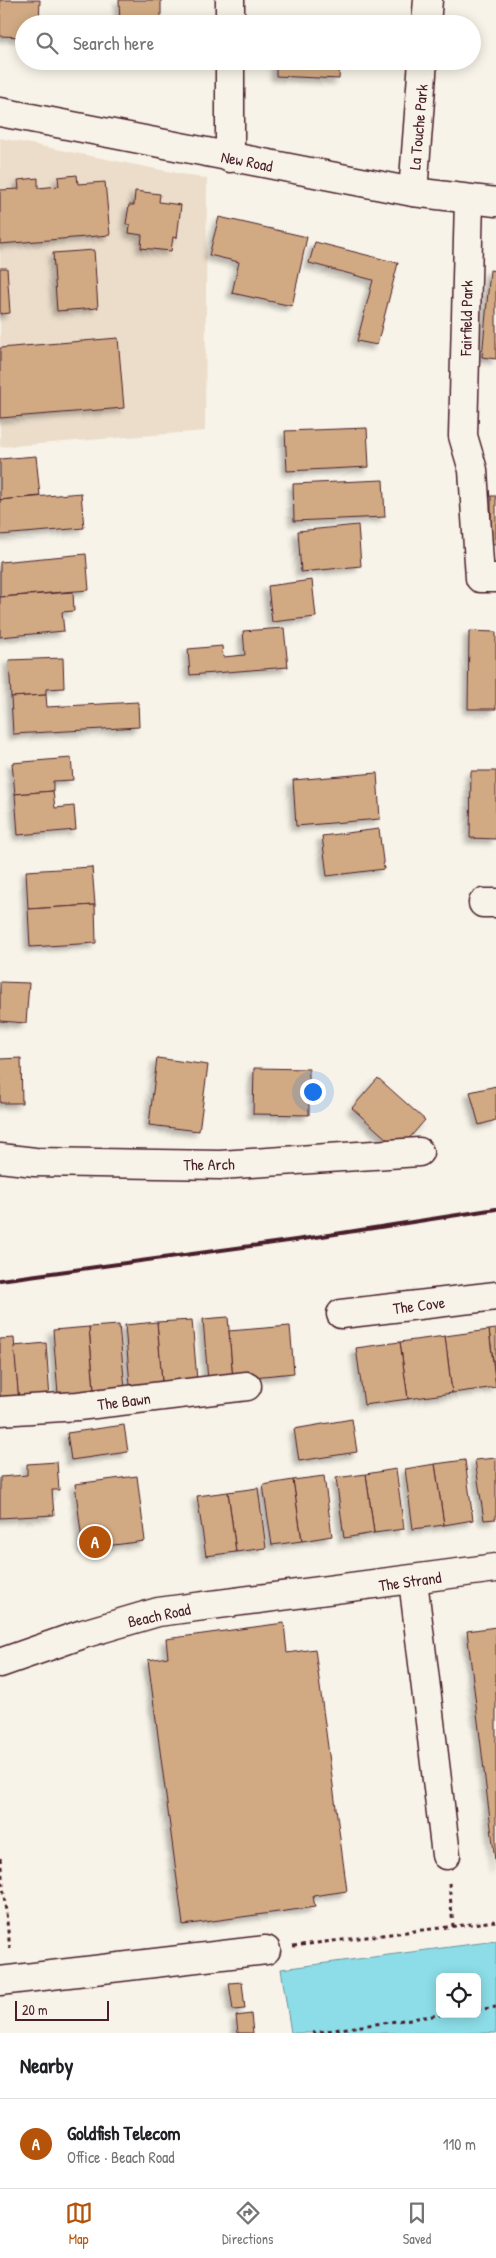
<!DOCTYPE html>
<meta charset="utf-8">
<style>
:root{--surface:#fff;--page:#f6f6f6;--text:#202124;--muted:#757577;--line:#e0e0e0;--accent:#b45309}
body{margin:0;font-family:"Patrick Hand",sans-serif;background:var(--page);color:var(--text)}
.controls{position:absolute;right:15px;bottom:15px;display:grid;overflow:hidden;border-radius:8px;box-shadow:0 2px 12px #0003}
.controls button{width:45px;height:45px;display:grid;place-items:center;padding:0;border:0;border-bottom:1px solid var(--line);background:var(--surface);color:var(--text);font:25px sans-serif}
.scale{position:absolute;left:15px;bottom:12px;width:94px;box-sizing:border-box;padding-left:5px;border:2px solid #4a1f2b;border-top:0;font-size:14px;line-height:18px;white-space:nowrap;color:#4a1f2b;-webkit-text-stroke:4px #f7f3e8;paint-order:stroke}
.you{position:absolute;left:312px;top:1091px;width:18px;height:18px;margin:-12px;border:4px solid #fff;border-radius:50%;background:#1a73e8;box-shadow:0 0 0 8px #1a73e833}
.badge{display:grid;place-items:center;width:32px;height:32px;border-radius:50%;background:var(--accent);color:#fff;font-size:16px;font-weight:700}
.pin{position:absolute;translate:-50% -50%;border:2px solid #fff;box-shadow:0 1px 5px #0006}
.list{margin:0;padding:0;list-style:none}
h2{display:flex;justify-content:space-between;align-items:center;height:65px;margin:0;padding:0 20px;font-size:21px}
h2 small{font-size:16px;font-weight:400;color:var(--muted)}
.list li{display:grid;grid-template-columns:32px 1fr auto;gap:15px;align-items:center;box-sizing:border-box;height:90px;padding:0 20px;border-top:1px solid var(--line)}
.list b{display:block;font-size:19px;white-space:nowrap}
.list p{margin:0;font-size:16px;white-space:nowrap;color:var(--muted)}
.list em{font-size:16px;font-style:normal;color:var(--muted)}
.icon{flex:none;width:28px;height:28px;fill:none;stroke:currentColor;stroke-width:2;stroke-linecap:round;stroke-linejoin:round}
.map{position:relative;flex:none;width:496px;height:2033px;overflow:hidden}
.search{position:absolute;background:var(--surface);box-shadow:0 2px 12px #0003;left:15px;right:15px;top:15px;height:55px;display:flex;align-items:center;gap:12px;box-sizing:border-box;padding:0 18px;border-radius:28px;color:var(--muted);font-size:19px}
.sheet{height:155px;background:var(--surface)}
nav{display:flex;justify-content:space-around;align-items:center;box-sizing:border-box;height:70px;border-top:1px solid var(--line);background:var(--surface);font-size:14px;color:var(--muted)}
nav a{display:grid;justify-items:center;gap:2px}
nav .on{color:var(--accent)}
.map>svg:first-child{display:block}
.built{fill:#ecddca}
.water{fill:#8cdde7;stroke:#72919c;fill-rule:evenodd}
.building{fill:#d1aa83;stroke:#4a1f2b;filter:url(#shadow)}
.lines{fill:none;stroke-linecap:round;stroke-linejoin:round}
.minor-casing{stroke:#4a1f2b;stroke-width:31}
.path{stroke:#4a1f2b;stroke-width:3;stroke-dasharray:4 4;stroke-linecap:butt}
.minor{stroke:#f7f3e8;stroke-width:28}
.rail{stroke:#4a1f2b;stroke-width:4}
.labels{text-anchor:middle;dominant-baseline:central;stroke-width:4;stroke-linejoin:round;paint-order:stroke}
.street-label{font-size:16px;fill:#4a1f2b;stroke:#f7f3e8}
</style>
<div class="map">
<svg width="496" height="2033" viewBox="0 0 496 2033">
<defs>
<filter id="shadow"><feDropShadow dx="-4.5" dy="4.5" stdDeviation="2.5" flood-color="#0004"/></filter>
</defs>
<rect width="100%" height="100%" fill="#f7f3e8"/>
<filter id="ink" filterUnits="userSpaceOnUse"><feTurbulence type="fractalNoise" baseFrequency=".02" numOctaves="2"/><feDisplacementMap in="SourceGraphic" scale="10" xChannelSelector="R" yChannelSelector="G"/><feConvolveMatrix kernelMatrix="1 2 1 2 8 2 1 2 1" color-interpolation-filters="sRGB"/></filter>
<g filter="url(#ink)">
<path class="built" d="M0,138L207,179L205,431L0,447Z"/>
<path class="water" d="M496,1941V2033H291L281,1969ZM440,1977H477V2014H440Z"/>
<g class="building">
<path d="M0,0H40L39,24H24V37L0,36Z"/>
<path d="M119,0H161V24H120Z"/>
<path d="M276,61H340L339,79L276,76Z"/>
<path d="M77,175L78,184L105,182L110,235L0,244V190L19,189L18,180L38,178V188L59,186L58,177Z"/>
<path d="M135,191L160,194L159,202L181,205L177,238L173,237L171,251L141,248L142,235L129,233L130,225L126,224L129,205H134Z"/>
<path d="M219,217L307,237L292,306L232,293L239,262L209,255Z"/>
<path d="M315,242L398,263L377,345L357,341L373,280L309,263Z"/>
<path d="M94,250L98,308L57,311L53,253Z"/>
<path d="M0,268H7L10,313L0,314Z"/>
<path d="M490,270L496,271V359L482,357Z"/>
<path d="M118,338L124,408L0,418V348Z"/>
<path d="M367,428L369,467L287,471L285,431Z"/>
<path d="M36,456L40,496L0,500V459Z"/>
<path d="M383,480L385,517L294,521L293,484Z"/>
<path d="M81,493L84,528L0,535V500Z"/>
<rect x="491" y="496" width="5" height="48"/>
<path d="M358,525L361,566L301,572L298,531Z"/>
<path d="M86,554L89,590L0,597V562Z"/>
<path d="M312,580L316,617L272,622L268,586Z"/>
<path d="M73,592L74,611L62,612L64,631L0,637V597Z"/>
<path d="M284,628L288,667L190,675L188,649L222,646L223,657L245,655L243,631Z"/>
<path d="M469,631L496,632V709H468Z"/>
<path d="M63,658L64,688L46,689V695L11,697L9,660Z"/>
<path d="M46,695L47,707L138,702L139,727L13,734L11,697Z"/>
<path d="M71,758L73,780L53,781V791L15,794L12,763Z"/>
<path d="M471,771H496V839L470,838Z"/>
<path d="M377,773L380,819L296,826L293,780Z"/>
<path d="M53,791L55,808L74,806L76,830L18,835L15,794Z"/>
<path d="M379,829L384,869L327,876L322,836Z"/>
<path d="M92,867L95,905L28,909L26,871Z"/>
<path d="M95,905L96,943L30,947L28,909Z"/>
<path d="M0,982L29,983L26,1023L0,1021Z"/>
<path d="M21,1058L22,1103H0V1059Z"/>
<path d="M157,1058L208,1065L199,1131L149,1125Z"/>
<path d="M254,1068L309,1069V1115L253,1114Z"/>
<path d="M378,1078L425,1120L399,1150L352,1108Z"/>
<path d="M496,1086V1120L479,1125L470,1092Z"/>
<path d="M228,1317L233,1379L208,1381L203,1319Z"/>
<path d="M192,1320L197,1380L162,1382L157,1322Z"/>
<path d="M157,1322L162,1382L130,1385L125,1325Z"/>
<path d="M119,1325L125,1388L94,1391L89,1327Z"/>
<path d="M290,1326L294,1373L233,1379L229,1331Z"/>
<path d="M89,1327L94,1391L58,1394L53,1330Z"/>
<path d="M496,1329V1382L489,1330Z"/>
<path d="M489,1330L496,1387L452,1393L445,1336Z"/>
<path d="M445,1336L452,1393L408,1399L400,1342Z"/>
<path d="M14,1338L19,1401L0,1403V1339Z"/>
<path d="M400,1342L408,1399L364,1405L356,1348Z"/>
<path d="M46,1343L50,1399L19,1401L14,1346Z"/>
<path d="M352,1419L357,1452L299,1461L294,1429Z"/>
<path d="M124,1425L128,1452L71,1460L67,1433Z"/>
<path d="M496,1458V1519L484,1520L475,1460Z"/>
<path d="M465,1460L473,1520L444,1525L435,1464Z"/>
<path d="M57,1462L59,1490H52L54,1515L0,1518V1477L27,1475V1464Z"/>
<path d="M435,1464L444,1525L413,1529L405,1469Z"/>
<path d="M396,1469L404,1529L374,1533L366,1474Z"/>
<path d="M366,1474L374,1533L344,1538L336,1478Z"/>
<path d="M137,1476L145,1541L83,1549L75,1484Z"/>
<path d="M324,1476L332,1536L302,1541L293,1480Z"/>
<path d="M293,1480L302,1541L272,1545L263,1485Z"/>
<path d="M258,1488L266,1548L236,1552L228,1492Z"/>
<path d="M228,1492L236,1552L206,1556L197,1496Z"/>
<path d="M284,1623L287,1653L315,1649L347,1891L313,1896L315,1907L183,1925L148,1660L168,1657L166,1639Z"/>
<path d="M496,1627V1869L467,1631Z"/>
<path d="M242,1982L245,2009L233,2010L229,1983Z"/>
<path d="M251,2014L253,2033H238L236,2016Z"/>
</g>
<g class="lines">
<defs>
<g id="minor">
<path d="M230,24V0"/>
<path d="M426,24L428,0"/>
<path d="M0,112L413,192L496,202"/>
<path d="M230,158V61"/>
<path d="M413,192L423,61"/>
<path d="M469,200L463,436L473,470L480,578H496"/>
<path d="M483,903H496"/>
<path d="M0,1158L35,1162L220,1165L419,1152"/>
<path d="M341,1314L496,1296"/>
<path d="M0,1411L78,1406L247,1386"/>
<path d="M413,1580L446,1855"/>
<path d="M0,1663L83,1634L158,1612L496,1568"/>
<path d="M0,1981L266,1950"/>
</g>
</defs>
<use href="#minor" class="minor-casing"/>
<g class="path">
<path d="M0,1858L10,1949"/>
<path d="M449,1883L453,1926"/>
<path d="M293,1946L496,1921"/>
<path d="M477,2010L496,2007"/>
<path d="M312,2033L446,2014"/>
</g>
<use href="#minor" class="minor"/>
<path class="rail" d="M0,1280L303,1239L496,1209"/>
</g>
</g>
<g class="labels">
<g class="street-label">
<text transform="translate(418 127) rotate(-85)">La Touche Park</text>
<text transform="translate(247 161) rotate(11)">New Road</text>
<text transform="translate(466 318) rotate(-89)">Fairfield Park</text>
<text transform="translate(209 1164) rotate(-1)">The Arch</text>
<text transform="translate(419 1305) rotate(-7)">The Cove</text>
<text transform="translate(124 1401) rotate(-7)">The Bawn</text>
<text transform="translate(410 1581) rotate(-8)">The Strand</text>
<text transform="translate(159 1615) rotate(-12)">Beach Road</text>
</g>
</g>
</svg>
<div class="controls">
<button><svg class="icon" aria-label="locate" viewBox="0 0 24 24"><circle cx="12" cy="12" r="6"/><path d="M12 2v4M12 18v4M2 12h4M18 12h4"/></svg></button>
</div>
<div class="scale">20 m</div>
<div class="you"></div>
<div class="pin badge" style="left:95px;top:1542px">A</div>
<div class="search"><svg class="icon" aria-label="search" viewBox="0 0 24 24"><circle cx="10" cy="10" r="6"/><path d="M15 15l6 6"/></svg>Search here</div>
</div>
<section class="sheet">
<h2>Nearby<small></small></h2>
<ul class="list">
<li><span class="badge">A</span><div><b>Goldfish Telecom</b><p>Office · Beach Road</p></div><em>110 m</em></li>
</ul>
</section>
<nav>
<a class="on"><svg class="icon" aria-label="map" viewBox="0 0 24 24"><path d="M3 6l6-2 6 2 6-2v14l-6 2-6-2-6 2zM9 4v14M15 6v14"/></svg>Map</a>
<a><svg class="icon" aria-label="directions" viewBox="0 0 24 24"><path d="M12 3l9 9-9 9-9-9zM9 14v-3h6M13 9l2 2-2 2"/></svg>Directions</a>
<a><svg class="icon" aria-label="saved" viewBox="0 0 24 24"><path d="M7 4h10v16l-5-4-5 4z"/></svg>Saved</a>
</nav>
